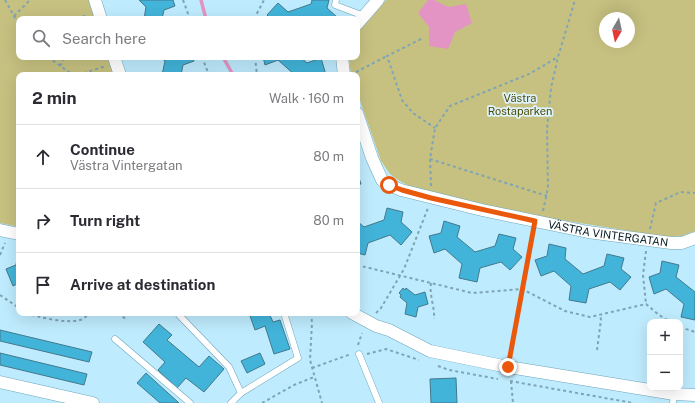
<!DOCTYPE html>
<meta charset="utf-8">
<style>
:root{--surface:#fff;--page:#f7f7f7;--text:#2b2b33;--muted:#7c7c81;--line:#e1e1e2}
body{margin:0;font-family:"Public Sans",sans-serif;background:var(--page);color:var(--text)}
.controls{position:absolute;right:12px;bottom:12px;display:grid;overflow:hidden;border-radius:8px;box-shadow:0 4px 16px #0002}
.controls button{width:36px;height:36px;display:grid;place-items:center;padding:0;border:0;border-bottom:1px solid var(--line);background:var(--surface);color:var(--text);font:20px sans-serif}
.compass{position:absolute;left:599px;top:12px;width:36px;height:36px;border-radius:50%;background:var(--surface);box-shadow:0 4px 16px #0002;rotate:189deg}
.stop{position:absolute;width:12px;height:12px;margin:-9px;border:3px solid #ea580c;border-radius:50%;background:#fff}
.stop.end{background:#ea580c;border-color:#fff;box-shadow:0 1px 4px #0008}
.list{margin:0;padding:0;list-style:none}
h2{display:flex;justify-content:space-between;align-items:center;height:52px;margin:0;padding:0 16px;font-size:17px}
h2 small{font-size:13px;font-weight:400;color:var(--muted)}
.list li{display:grid;grid-template-columns:26px 1fr auto;gap:12px;align-items:center;box-sizing:border-box;height:64px;padding:0 16px;border-top:1px solid var(--line)}
.list b{display:block;font-size:15px;white-space:nowrap}
.list p{margin:0;font-size:13px;white-space:nowrap;color:var(--muted)}
.list em{font-size:13px;font-style:normal;color:var(--muted)}
.icon{flex:none;width:22px;height:22px;fill:none;stroke:currentColor;stroke-width:2;stroke-linecap:round;stroke-linejoin:round}
.map{position:relative;flex:none;width:695px;height:403px;overflow:hidden}
.search{position:absolute;background:var(--surface);box-shadow:0 4px 16px #0002;left:16px;top:16px;width:344px;height:44px;display:flex;align-items:center;gap:10px;box-sizing:border-box;padding:0 14px;border-radius:8px;color:var(--muted);font-size:15px}
.panel{position:absolute;background:var(--surface);box-shadow:0 4px 16px #0002;left:16px;top:72px;width:344px;height:244px;border-radius:8px}
.map>svg:first-child{display:block}
.green{fill:#c6c180;fill-rule:evenodd}
.water{fill:#e494c4}
.lines{fill:none;stroke-linecap:round;stroke-linejoin:round}
.stream{stroke:#e494c4;stroke-width:3.5}
.building{fill:#42b4d9;stroke:#43798d}
.lane-casing{stroke:#6ea5ba;stroke-width:7}
.street-casing{stroke:#6ea5ba;stroke-width:13}
.path{stroke:#7fa4b3;stroke-width:2;stroke-dasharray:3 3;stroke-linecap:butt}
.lane{stroke:#fff;stroke-width:6}
.street{stroke:#fff;stroke-width:12}
.route{stroke:#ea580c;stroke-width:5}
.labels{text-anchor:middle;dominant-baseline:central;stroke-width:3.5;stroke-linejoin:round;paint-order:stroke}
.park-label{font-size:11px;fill:#504900;stroke:#def4fd}
.street-label{font-size:11px;fill:#071e26;stroke:#def4fd}
</style>
<div class="map">
<svg width="695" height="403" viewBox="0 0 695 403">
<rect width="100%" height="100%" fill="#beebfd"/>
<g class="green">
<path d="M0,0H89L96,19H19V57H109L115,75H19V227L0,223Z"/>
<path d="M386,0H695V231L682,236L667,237L536,216L438,194L409,186L398,180L390,174L381,161L357,92V75H351L349,57H357C357,50 356,41 357,34C358,28 380,7 386,0ZM605,18H629V42H605Z"/>
</g>
<path class="water" d="M428,0H434L448,7L466,4L472,23L455,32L448,49L429,46V27L418,13Z"/>
<g class="lines">
<g class="stream">
<path d="M201,0L206,19"/>
<path d="M223,57L233,75"/>
</g>
</g>
<g class="building">
<path d="M139,0H173L175,6L164,10L162,19H144L146,7Z"/>
<path d="M312,0H329L327,8L337,17L336,19H271L267,15L278,3L288,12L311,4Z"/>
<path d="M160,57H193L194,61L183,65L181,75H162L165,61Z"/>
<path d="M263,57H300L307,63L321,58L326,75H295L278,60L265,65Z"/>
<path d="M357,172L361,184L357,185Z"/>
<path d="M387,208L403,212L401,222L412,232L401,245L390,235L368,243L365,255L357,253V221L364,227L384,220Z"/>
<path d="M444,221L460,226L457,237L475,252L495,246L499,234L516,238L513,249L522,257L510,270L501,262L480,268L477,282L459,278L462,264L445,249L434,253L429,236L441,233Z"/>
<path d="M549,244L566,248L565,259L583,274L604,266L607,254L624,258L621,269L631,277L620,290L610,282L589,289L586,303L569,300L571,286L554,271L541,276L535,260L547,256Z"/>
<path d="M18,253H19V283L13,286L6,269L16,265Z"/>
<path d="M662,261L679,265L676,277L695,292V320L681,317L684,304L666,289L654,294L649,277L660,273Z"/>
<path d="M403,288L405,290L406,288L415,295L425,292L428,304L418,307L416,317L405,314L407,303L400,297L401,295L399,293Z"/>
<path d="M249,313H269L273,322L280,320L290,349L274,354L265,326L255,330Z"/>
<path d="M159,324L172,335L167,340L199,367L209,356L224,369L204,392L186,378L177,388L158,370L165,362L143,342Z"/>
<path d="M0,330L92,352L89,362L0,341Z"/>
<path d="M0,353L87,374L84,385L0,365Z"/>
<path d="M260,353L265,364L247,373L241,361Z"/>
<path d="M146,373L179,403H160L137,383Z"/>
<path d="M456,378L457,403H431L430,379Z"/>
</g>
<g class="lines">
<defs>
<g id="lane">
<path d="M336,0L335,5L364,16"/>
<path d="M179,315L229,367L241,393"/>
<path d="M115,339L190,403"/>
<path d="M359,354L379,403"/>
<path d="M231,403L241,393L298,358L284,313"/>
<path d="M673,403L674,394"/>
</g>
<g id="street">
<path d="M95,0L101,19"/>
<path d="M357,24L378,0"/>
<path d="M114,57L120,75"/>
<path d="M342,57L344,75"/>
<path id="s1" d="M357,113L372,158L382,180L389,185L401,190L482,210L588,232L671,243H682L695,238"/>
<path d="M0,230L19,234"/>
<path d="M352,313L376,326L389,330L430,351L508,367L674,394L695,395"/>
<path d="M0,382L93,403"/>
</g>
</defs>
<use href="#lane" class="lane-casing"/>
<use href="#street" class="street-casing"/>
<g class="path">
<path d="M5,0L19,25"/>
<path d="M183,0L190,19"/>
<path d="M14,16L30,0"/>
<path d="M77,19L87,15"/>
<path d="M254,19L264,0"/>
<path d="M421,39L387,56L402,100L413,113L435,128"/>
<path d="M48,57L73,75"/>
<path d="M202,57L209,75"/>
<path d="M255,57L257,75"/>
<path d="M60,66L65,57"/>
<path d="M356,72L387,56"/>
<path d="M78,75L106,66"/>
<path d="M430,159L547,196"/>
<path d="M17,166L19,168"/>
<path d="M431,186L430,159L435,128L450,106L529,74L558,57"/>
<path d="M543,211L548,188L547,129L551,88L558,57L575,0"/>
<path d="M650,229L656,203L681,192L695,193"/>
<path d="M646,251L643,275L646,304"/>
<path d="M0,255L5,243"/>
<path d="M357,265L472,293L522,289L565,311L590,317L646,304L659,315L671,322"/>
<path d="M431,283C429,295 435,307 434,319"/>
<path d="M0,295L19,308"/>
<path d="M26,313C37,317 68,324 80,320C84,319 87,315 90,313"/>
<path d="M118,313L127,320"/>
<path d="M311,313L312,323L310,360L322,403"/>
<path d="M376,313L381,308L404,269L428,208"/>
<path d="M680,327L695,332"/>
<path d="M358,345L362,333"/>
<path d="M597,350L601,320L600,314"/>
<path d="M367,354L386,349L419,360"/>
<path d="M510,355L533,232"/>
<path d="M438,366L449,370L498,379"/>
<path d="M312,368L351,354"/>
<path d="M510,381L633,403"/>
<path d="M511,381L513,403"/>
<path d="M262,403L294,385L314,377"/>
</g>
<use href="#lane" class="lane"/>
<use href="#street" class="street"/>
</g>
<g class="lines">
<path class="route" d="M389,185L402,190L431,198L535,221L508,367"/>
</g>
<g class="labels">
<g class="park-label">
<text x="520" y="98">Västra<tspan x="520" dy="13">Rostaparken</tspan></text>
</g>
<g class="street-label">
<text stroke="none"><textPath href="#s1" startOffset="305">VÄSTRA VINTERGATAN</textPath></text>
</g>
</g>
</svg>
<div class="controls">
<button>+</button>
<button>−</button>
</div>
<svg class="compass" viewBox="-18 -18 36 36"><path d="M0-13l5 13h-10z" fill="#e53935"/><path d="M0 13l5-13h-10z" fill="#7c7c81"/></svg>
<div class="stop" style="left:389px;top:185px"></div>
<div class="stop end" style="left:508px;top:367px"></div>
<div class="search"><svg class="icon" aria-label="search" viewBox="0 0 24 24"><circle cx="10" cy="10" r="6"/><path d="M15 15l6 6"/></svg>Search here</div>
<section class="panel">
<h2>2 min<small>Walk · 160 m</small></h2>
<ul class="list">
<li><svg class="icon" aria-label="ahead" viewBox="0 0 24 24"><path d="M12 20V5M6 11l6-6 6 6"/></svg><div><b>Continue</b><p>Västra Vintergatan</p></div><em>80 m</em></li>
<li><svg class="icon" aria-label="right" viewBox="0 0 24 24"><path d="M7 20v-9h11M14 6l5 5-5 5"/></svg><div><b>Turn right</b></div><em>80 m</em></li>
<li><svg class="icon" aria-label="arrive" viewBox="0 0 24 24"><path d="M6 21V4h12l-3 4 3 4H6"/></svg><div><b>Arrive at destination</b></div></li>
</ul>
</section>
</div>
